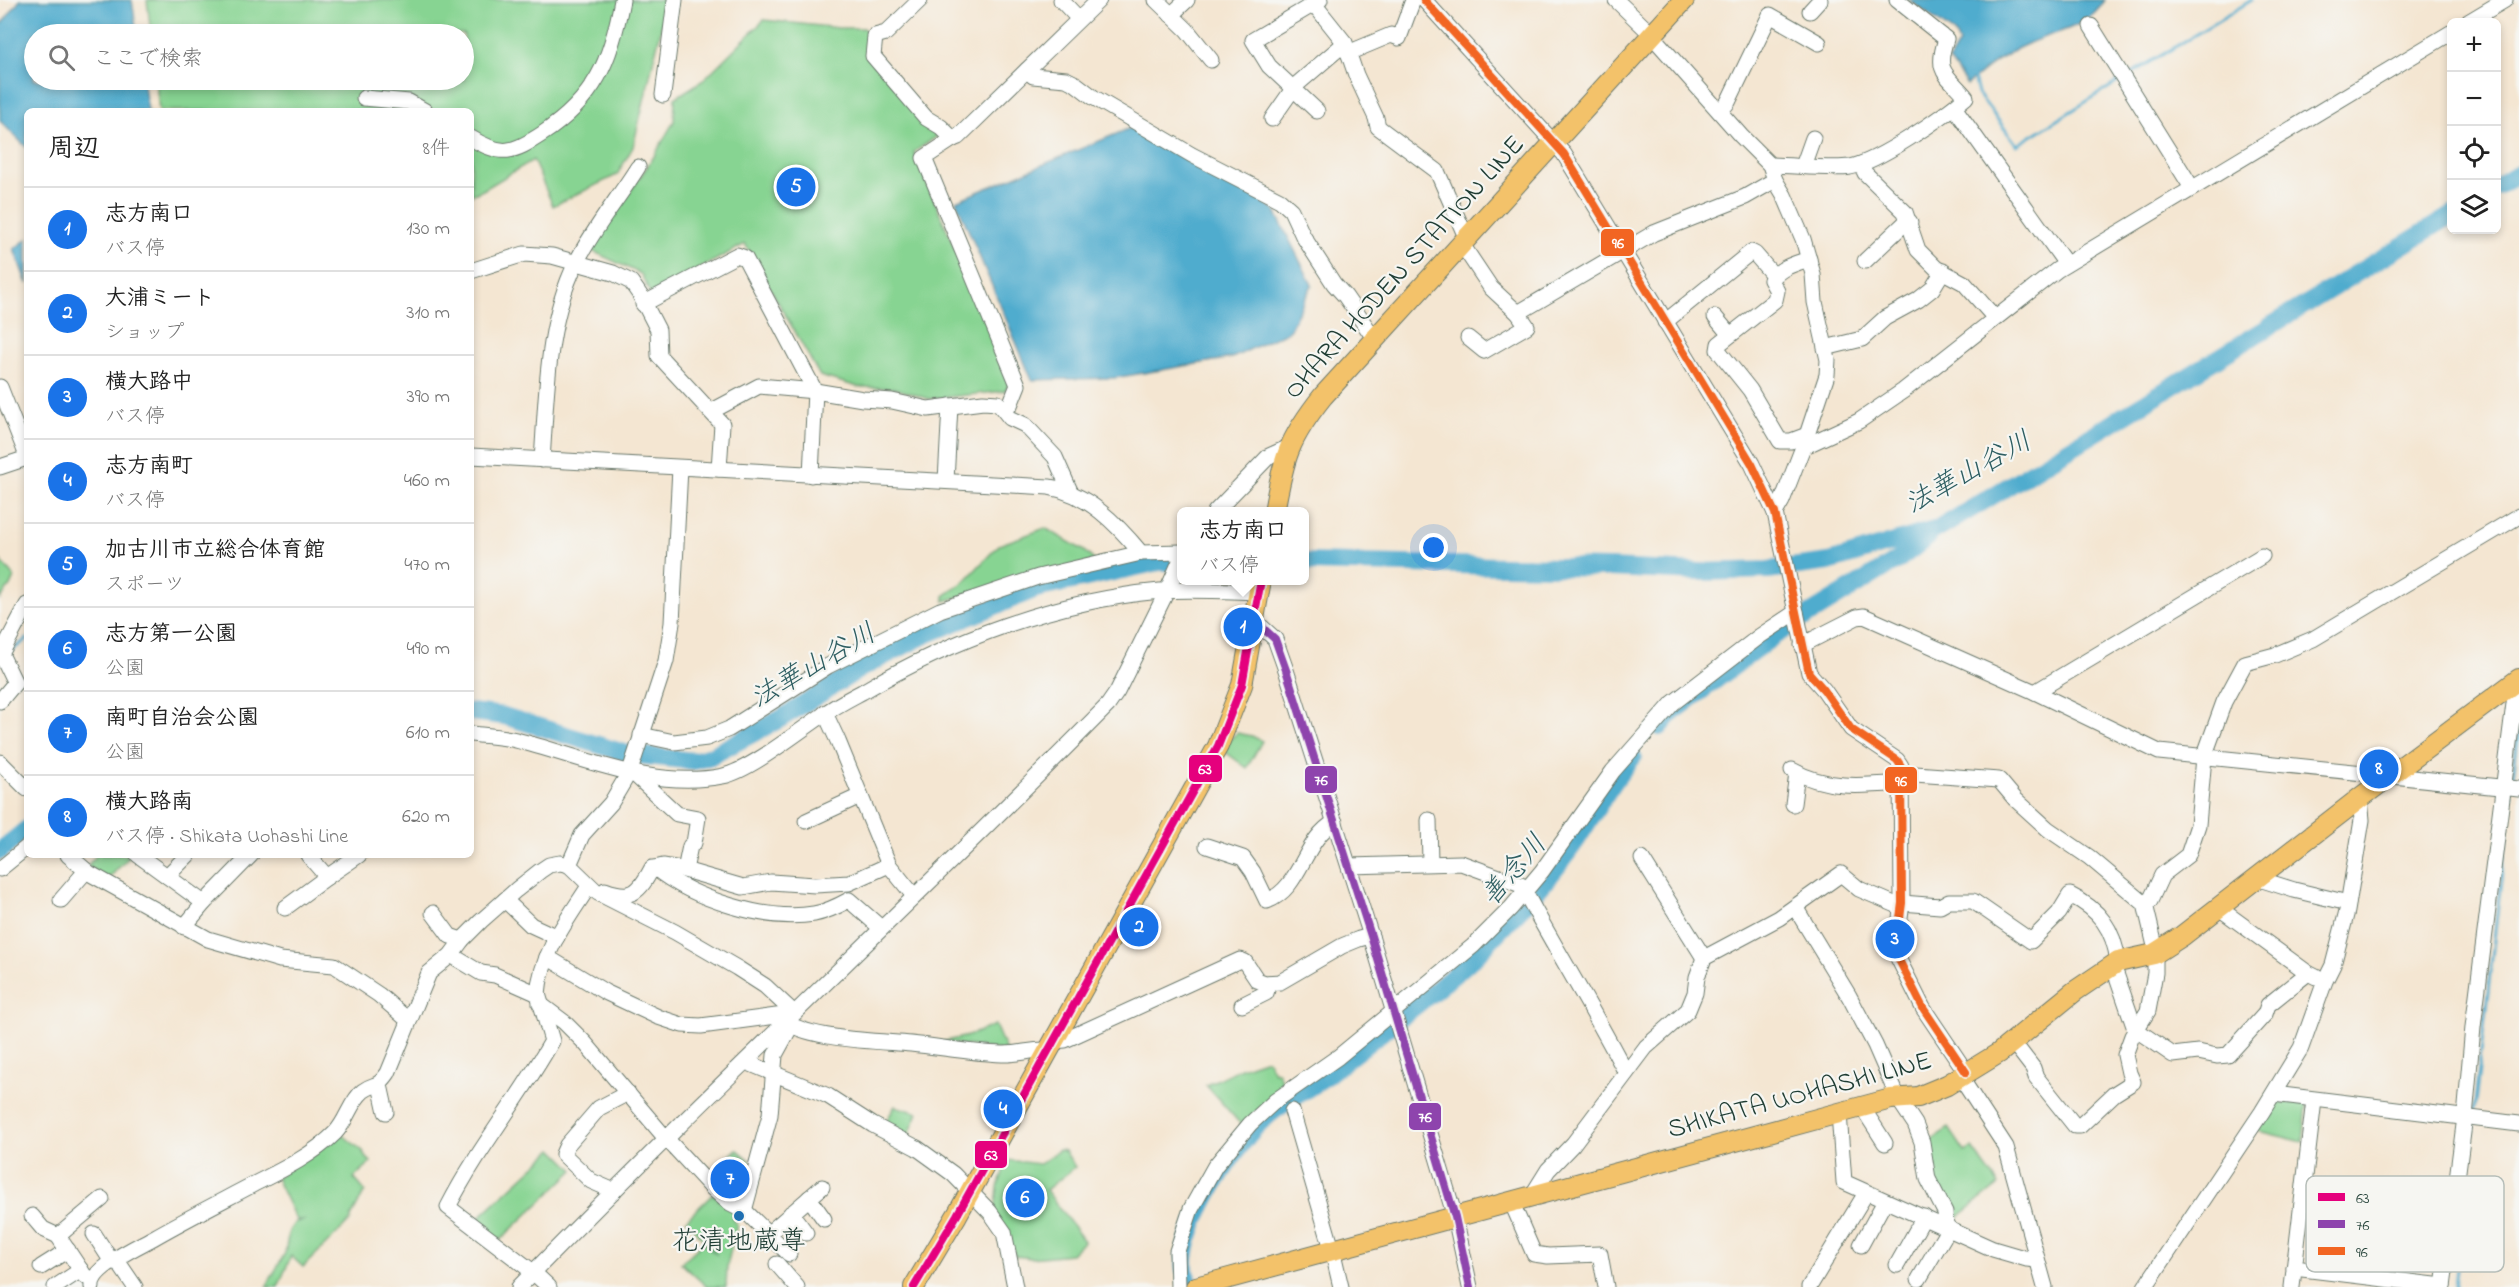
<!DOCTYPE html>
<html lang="ja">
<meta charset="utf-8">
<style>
:root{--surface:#fff;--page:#f2f2f2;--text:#222;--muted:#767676;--line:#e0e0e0;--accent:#1a73e8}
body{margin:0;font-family:"Indie Flower","Klee One",sans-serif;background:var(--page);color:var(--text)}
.controls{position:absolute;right:18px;top:18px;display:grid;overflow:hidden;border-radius:9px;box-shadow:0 3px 9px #0003}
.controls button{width:54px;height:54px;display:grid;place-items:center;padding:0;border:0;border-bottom:2px solid var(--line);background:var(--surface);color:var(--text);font:30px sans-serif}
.you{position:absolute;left:1434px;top:548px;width:21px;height:21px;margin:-15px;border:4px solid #fff;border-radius:50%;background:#1a73e8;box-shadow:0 0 0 9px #1a73e833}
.badge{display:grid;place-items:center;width:39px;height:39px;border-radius:50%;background:var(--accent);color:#fff;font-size:20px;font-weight:700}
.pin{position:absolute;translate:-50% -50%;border:3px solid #fff;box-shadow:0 2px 6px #0006}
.popup{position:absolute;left:1177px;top:507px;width:132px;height:78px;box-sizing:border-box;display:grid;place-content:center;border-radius:9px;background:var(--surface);filter:drop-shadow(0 2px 4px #0005);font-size:20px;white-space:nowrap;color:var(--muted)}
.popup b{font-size:22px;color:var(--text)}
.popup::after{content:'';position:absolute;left:50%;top:100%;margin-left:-12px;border:12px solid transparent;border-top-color:var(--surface)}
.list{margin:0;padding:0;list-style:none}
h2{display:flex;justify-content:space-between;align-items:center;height:78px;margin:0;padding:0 24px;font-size:26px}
h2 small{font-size:20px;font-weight:400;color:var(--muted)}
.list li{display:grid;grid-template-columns:39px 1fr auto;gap:18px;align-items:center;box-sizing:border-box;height:84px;padding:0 24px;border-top:2px solid var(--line)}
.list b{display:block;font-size:22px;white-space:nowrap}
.list p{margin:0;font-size:20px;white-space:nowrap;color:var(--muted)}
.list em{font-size:20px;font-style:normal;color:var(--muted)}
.icon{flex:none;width:33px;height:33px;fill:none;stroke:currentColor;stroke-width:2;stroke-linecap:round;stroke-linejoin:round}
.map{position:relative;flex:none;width:2519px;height:1287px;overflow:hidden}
.search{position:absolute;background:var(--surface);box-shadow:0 3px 9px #0003;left:24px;top:24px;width:450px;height:66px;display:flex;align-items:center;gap:15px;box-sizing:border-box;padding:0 21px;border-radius:33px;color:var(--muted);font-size:22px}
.panel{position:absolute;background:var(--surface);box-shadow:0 3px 9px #0003;left:24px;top:108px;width:450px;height:750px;border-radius:9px}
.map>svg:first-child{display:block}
.green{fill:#87d492;stroke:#538863;stroke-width:1.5}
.water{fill:#50acce;stroke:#387481;stroke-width:1.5}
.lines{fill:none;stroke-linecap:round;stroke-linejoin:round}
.stream{stroke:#50acce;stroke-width:3}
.river{stroke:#50acce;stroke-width:18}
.minor-casing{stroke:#6a786b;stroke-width:17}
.major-casing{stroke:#6a786b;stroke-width:22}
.minor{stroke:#fff;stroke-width:15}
.major{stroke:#f3c26a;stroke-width:20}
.bus-1-casing{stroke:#f6f6f2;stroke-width:12}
.bus-2-casing{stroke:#f6f6f2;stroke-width:12}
.bus-3-casing{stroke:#f6f6f2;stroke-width:12}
.bus-1{stroke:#e5007d;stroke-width:8}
.bus-2{stroke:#8e44ad;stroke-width:8}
.bus-3{stroke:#f26522;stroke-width:8}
.poi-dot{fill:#1f6fb2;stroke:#f6f6f2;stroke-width:2}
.labels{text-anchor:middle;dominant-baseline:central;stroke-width:4.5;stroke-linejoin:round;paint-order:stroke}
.street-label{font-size:27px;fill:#1f3d34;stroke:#f6f6f2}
.poi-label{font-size:27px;fill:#1f3d34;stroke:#f6f6f2}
.water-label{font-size:28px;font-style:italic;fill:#2e5e62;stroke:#f6f6f2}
.key{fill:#f6f6f2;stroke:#b6beb9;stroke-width:1.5}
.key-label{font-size:16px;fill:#1f3d34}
.line-badge{stroke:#f6f6f2;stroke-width:2}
.badge-label{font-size:16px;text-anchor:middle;font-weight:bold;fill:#fff}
</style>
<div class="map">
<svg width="2519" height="1287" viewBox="0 0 2519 1287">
<rect width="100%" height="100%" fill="#f6f6f2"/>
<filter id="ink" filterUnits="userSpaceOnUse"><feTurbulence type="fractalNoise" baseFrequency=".0167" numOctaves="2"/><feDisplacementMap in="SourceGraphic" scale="12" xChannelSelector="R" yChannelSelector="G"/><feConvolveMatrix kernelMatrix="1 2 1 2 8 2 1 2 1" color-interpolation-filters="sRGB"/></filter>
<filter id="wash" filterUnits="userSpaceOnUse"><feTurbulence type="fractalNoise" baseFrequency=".008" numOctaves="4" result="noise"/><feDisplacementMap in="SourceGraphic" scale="24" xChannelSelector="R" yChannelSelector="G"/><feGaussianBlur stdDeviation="1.35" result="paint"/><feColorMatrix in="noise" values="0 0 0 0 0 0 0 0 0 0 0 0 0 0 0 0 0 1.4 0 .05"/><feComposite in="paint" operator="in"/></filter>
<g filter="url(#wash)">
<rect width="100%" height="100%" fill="#f4e6d2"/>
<g class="green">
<path d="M147,0H668L633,147L617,175L553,206L533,160L483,190L471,195V111H159L156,80H464V34H151Z"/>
<path d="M764,20L839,28H863L867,32V56L937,131L936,137L914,152L1011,381L1005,391L929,399L894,388L858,387L820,376L745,244L651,295L641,274L590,250L653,158L674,121L675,98L702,81Z"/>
<path d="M1045,528L1083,550L1095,561L944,601V596L964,582L999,545Z"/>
<path d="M0,560L14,577L10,586L0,599Z"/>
<path d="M1237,733L1252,736L1262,741L1247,768L1224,751L1229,740Z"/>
<path d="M97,855H131L108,879L87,866Z"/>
<path d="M995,1025L1006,1051L942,1042L968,1036Z"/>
<path d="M1267,1059L1274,1072L1277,1071L1287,1091L1243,1127L1206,1085L1241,1068Z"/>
<path d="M2275,1101L2307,1104L2303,1142L2255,1130Z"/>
<path d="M895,1106L918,1113L907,1139L883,1127Z"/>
<path d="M1949,1128L1965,1152L1972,1148L1999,1185L1949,1224L1924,1144Z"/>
<path d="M339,1132L364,1152L363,1154L371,1162L354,1178L365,1191L351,1217V1220L303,1267L291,1256L278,1287H266L285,1253L289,1231L295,1222L305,1220H296L276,1178Z"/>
<path d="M553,1149L574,1170L499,1241L474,1222Z"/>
<path d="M737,1149L755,1165L742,1207L710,1176Z"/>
<path d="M1059,1150L1065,1151L1075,1167L1046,1190L1084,1241L1071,1254L1031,1258L1015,1256L995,1212L998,1187L1007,1160L1040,1164Z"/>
<path d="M714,1193L735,1211L733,1219L737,1224L727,1266L726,1287H707L681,1263L703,1243L717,1255L686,1220Z"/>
</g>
<g class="water">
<path d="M20,0H132L137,34H34V80H143L148,111H27V148L0,121V26Z"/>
<path d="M1909,0H2105C2087,30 2054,31 2025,45C2002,55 1986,69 1967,85L1949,60L1959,43L1955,34Z"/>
<path d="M1135,126L1274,209L1312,285L1289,331L1232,358L1114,378L1032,380L956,201Z"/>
<path d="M27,239V284L14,249Z"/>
</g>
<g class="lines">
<g class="stream">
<path d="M2129,75L2252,0"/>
<path d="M1974,78L1978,94L2017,145L2121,80"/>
<path d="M10,652L27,639"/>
<path d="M2512,784L2519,727"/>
<path d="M2474,1112L2511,794"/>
<path d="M2455,1287L2473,1122"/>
</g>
<g class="river">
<path d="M2496,187L2519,173"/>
<path d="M1304,562L1609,568L1699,572L1768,570L1829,562L1940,528L2452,215"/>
<path d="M471,712L504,716L628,754L694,761L711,756L780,719L860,669L923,636L1036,589L1159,562H1182"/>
<path d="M1660,727L1672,713L1774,636L1898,560L1928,537"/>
<path d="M0,851L27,829"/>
<path d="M1192,1287C1163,1252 1229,1158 1253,1130C1273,1107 1302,1094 1326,1076C1371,1040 1418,1006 1462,968C1479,954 1494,936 1510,920C1534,896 1558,868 1577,840C1595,812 1611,782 1633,757"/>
</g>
</g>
</g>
<g filter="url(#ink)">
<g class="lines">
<defs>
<g id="minor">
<path d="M920,0L886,33L875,36L873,56L926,118L941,127L953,139L958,137L1099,0"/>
<path d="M1061,0L1078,18"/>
<path d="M1156,0L1187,30L1211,60"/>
<path d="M1320,0L1314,4L1345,43L1356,75L1376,118L1378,127L1437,171L1466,237"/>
<path d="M1424,0L1564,154L1752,464L1775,513L1809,673L1824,690L1851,729L1897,760L1901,766L1902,903L1896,949L1897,956L1923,1008L1966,1072"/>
<path d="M1616,0L1646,29L1741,136L1770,165L1775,180L1784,195L1803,239L1813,274L1815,302L1828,360L1827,375L1803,447L1782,501L1775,513"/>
<path d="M1314,4L1253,40L1269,66L1317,111"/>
<path d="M1810,11L1820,0"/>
<path d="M1171,15L1187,0"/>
<path d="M2468,22L2505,0"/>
<path d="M2091,26L2192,188"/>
<path d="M1348,53L1391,35L1399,38L1413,0"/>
<path d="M1027,70L1033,76L1066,79L1076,84L1093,97L1192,155L1280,200L1291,210L1303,236L1334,284L1345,296L1374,338"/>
<path d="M663,95L675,0"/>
<path d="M364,98L409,102L425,111"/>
<path d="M1954,107L2066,264"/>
<path d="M1720,112L1728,102L1770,15L1819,43"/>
<path d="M1272,119L1295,86L1345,43"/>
<path d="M471,138C502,157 513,153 542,134C595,99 611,61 622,0"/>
<path d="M953,139L924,158L1018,385L1010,405"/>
<path d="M1861,164L1865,173L1905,212L1918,250L1936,268L1964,283L1995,318"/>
<path d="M1770,165C1792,165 1830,170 1850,167C1878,162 1943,117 1966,97C1945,73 1935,72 1946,39L1897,0"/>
<path d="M1803,166L1813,138"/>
<path d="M1461,243L1491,288L1518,313L1527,326L1484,351L1468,338"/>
<path d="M1865,261L1906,222H1910"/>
<path d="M471,271L524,254L552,256L613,273L631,282L640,295L658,330L659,356L722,424L719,469"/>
<path d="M643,304L737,255L745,258L815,391L811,475"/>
<path d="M1518,313L1654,233L1745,197L1775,180"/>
<path d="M1715,317L1730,335"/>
<path d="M1665,322L1751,252L1755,254L1774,276"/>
<path d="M1825,348L1862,339L1885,318L1918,300L1932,289L1943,271"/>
<path d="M0,387L27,456"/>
<path d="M712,411L759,386L815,391L863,399L892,401L928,409L983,402L998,403L1010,418L1025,425L1055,457L1070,491"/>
<path d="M1807,435L1791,441H1780L1750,390L1718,350L1719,344L1775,300L1777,291L1771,280C1781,267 1794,264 1809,259"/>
<path d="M1803,447L1859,421L1903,391L2057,270L2452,32"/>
<path d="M471,456L1049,487C1087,493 1117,524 1141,553L1182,552"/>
<path d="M542,460C547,393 546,324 576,263C593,229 618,199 638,167"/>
<path d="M0,467L27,458"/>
<path d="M946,481L950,406"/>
<path d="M1215,512L1269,456L1289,447"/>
<path d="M1254,620L1275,639L1286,670L1371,936L1455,1217L1470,1287"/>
<path d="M1802,645L1857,617L1864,616L2035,692L2159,752L2519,789"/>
<path d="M2035,692L2262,556"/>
<path d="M0,701L15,683L1,654L27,605"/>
<path d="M825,713L838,741L889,865L914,896"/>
<path d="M471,734C486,736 501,736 516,740C583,757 652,790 723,776C749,771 799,731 823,715C835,706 849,699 862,692C952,639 1055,601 1160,591C1193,589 1226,591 1259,592"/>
<path d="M641,735L674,742L707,738L729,729L828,666L940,610L1038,577L1141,553"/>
<path d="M0,762L27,789"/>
<path d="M1792,770C1826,790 1864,786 1901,783"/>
<path d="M633,773L677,814L698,818L694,843L690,846L685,870"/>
<path d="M1901,773L1999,780L2015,799L2048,829L2089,857L2145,904L2155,946V973L2148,1011L2132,1036L2125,1055L2129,1073L2133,1082L2114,1094L2080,1126H2075L2036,1077L2033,1068L2013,1042"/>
<path d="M1793,804L1797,773"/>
<path d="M1429,820L1430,863"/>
<path d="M806,821L860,796"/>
<path d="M1207,846L1243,858L1253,872L1267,901C1302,888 1303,839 1335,822"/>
<path d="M68,855L89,873L208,939L280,960L334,965L379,995L409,1021"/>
<path d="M138,855L204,903"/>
<path d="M308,855L327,877L359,855"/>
<path d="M1642,859L1704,958"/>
<path d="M569,865L582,835L611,803L630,771L666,661L672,623L680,468"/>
<path d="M1349,866L1461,863L1521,885C1555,948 1593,1009 1626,1073"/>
<path d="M655,868L663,866L681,869L743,887L771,882L815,885L849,883L889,865"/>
<path d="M0,869L27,847"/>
<path d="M167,876L188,855"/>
<path d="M2256,878L2294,890L2348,903"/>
<path d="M605,890C632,900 639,893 652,868H655C693,899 766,922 814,914C826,912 838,906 849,900L881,928"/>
<path d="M61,900L86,871"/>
<path d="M505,900L531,925L557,937"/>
<path d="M2150,901L2162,875L2188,855L2198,825L2204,757L2224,702L2245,663L2275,655L2313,639L2519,516"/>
<path d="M1902,903L1940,906L1949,901H1973L2031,941L2059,913L2070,895C2099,909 2114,929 2118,962"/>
<path d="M1795,907L1849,996L1875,1045L1899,1100L1915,1124L1922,1142L1928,1179L1945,1212L1946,1227"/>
<path d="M285,908L327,877"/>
<path d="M2219,908L2308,973L2316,977"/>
<path d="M433,913L450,936L462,940"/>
<path d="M184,927L204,903L251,855"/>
<path d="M451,955L481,973L495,975L538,994"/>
<path d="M547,957L605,992L658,1017L682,1025L701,1026L784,1015L789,1018"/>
<path d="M2113,965L2135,1029L2173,1055L2198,1052L2217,1056L2228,1055L2265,1014L2268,1005L2308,973"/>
<path d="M540,1004L564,1022L585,1043L663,1135L713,1189L730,1204L746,1212L789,1254"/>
<path d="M1242,1005L1266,993L1269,983"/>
<path d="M786,1022C813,1040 877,1041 911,1044C941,1047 971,1053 1002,1054C1017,1055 1032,1049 1047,1050"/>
<path d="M1053,1041L1065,1040L1240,960L1245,962L1257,980L1265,983L1280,982L1342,946L1359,939L1371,936"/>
<path d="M746,1062L828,1096L873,1125L917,1148L953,1174L990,1212L1004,1232L1015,1287"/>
<path d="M1961,1078L2006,1147L2045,1287"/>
<path d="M380,1085L386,1112"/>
<path d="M2274,1094L2519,1124"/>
<path d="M1862,1107L1885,1143"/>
<path d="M1292,1111L1332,1249L1341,1287"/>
<path d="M1839,1113L1844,1182L1993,1249L2027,1259L2037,1260"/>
<path d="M614,1191L591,1181L563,1154L567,1145L599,1108L628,1093"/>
<path d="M1533,1194L1548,1170L1573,1144L1646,1047L1688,1010L1695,993L1697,977L1704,958L1779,918L1841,874L1859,889L1901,907"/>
<path d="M809,1198L824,1219"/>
<path d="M1511,1201L1534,1254L1548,1256L1600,1254L1606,1287"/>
<path d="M744,1211L770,1115L775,1055L791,1026"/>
<path d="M791,1213L806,1233"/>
<path d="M32,1216L43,1229L58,1236L84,1275L91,1280"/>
<path d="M94,1234L112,1262"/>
<path d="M768,1234L822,1187"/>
<path d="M58,1236L102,1199"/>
<path d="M1861,1245L1885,1201"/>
<path d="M116,1259L135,1287"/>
<path d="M777,1264L797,1287"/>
<path d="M1897,1265L1924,1217"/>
<path d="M41,1267L68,1250"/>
<path d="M2294,1268L2443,1286"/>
<path d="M1919,1279L1949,1228"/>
<path d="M55,1287L81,1270"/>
<path d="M92,1287C90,1268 137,1247 153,1238C186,1219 220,1202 254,1184C282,1170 313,1155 335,1133C347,1121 350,1102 363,1091C375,1082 376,1090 388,1073L429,973L451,955L462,940L481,921L516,890L540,871L549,865L560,863L569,865L598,893L675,932L737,968L765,986L794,1013"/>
<path d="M519,1287C711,1089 914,902 1108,705L1117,692L1167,591L1182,557"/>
<path d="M549,1287L533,1272L448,1207C478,1148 520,1098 552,1041L538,994C541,953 568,919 589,886"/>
<path d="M1178,1287L1177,1251L1191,1209L1215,1166L1250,1124L1275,1101L1338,1057L1473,946L1511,908L1542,871L1613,771L1673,703L1760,636L1796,612"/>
<path d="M1809,1287L1866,1193"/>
<path d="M2145,1287L2262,1112L2301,1048L2325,981L2333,965L2347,911L2362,820L2360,798"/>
<path d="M2292,1287L2314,1100"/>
<path d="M2443,1287L2465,1117L2473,1027L2517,680"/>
</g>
<g id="major">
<path d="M1274,512C1284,457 1288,440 1323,396L1684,0"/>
<path d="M914,1287L957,1215L1218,746L1242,685L1261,580"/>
<path d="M1196,1287L1839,1113L1891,1099L1918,1097L1947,1085L1999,1053L2075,991L2118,962L2154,954L2182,936L2360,798L2519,679"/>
</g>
</defs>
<use href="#minor" class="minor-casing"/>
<use href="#major" class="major-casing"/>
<use href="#minor" class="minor"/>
<use href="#major" class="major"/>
<defs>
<path id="bus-1" d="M914,1287L957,1215L1218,746L1242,685L1261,580"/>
<path id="bus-2" d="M1254,620L1275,639L1286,670L1371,936L1455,1217L1470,1287"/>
<path id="bus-3" d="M1424,0L1564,154L1752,464L1775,513L1809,673L1824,690L1851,729L1897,760L1901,766L1902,903L1896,949L1897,956L1923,1008L1966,1072"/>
</defs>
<use href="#bus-1" class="bus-1-casing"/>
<use href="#bus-2" class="bus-2-casing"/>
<use href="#bus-3" class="bus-3-casing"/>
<use href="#bus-1" class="bus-1"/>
<use href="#bus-2" class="bus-2"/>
<use href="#bus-3" class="bus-3"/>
</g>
</g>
<circle class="poi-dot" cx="739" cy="1216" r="6"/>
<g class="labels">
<g class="street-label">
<text transform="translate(1405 268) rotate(-48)">OHARA HODEN STATION LINE</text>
<text transform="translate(1800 1096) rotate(-15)">SHIKATA UOHASHI LINE</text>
</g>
<g class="poi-label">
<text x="739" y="1242">花清地蔵尊</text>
</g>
<g class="water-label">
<text transform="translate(1969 474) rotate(-29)">法華山谷川</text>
<text transform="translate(814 667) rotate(-30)">法華山谷川</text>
<text transform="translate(1515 871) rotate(-49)">善念川</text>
</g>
</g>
<rect x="2306" y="1176" width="198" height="96" rx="9" class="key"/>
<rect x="2318" y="1193" width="27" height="8" fill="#e5007d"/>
<rect x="2318" y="1220" width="27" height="8" fill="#8e44ad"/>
<rect x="2318" y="1247" width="27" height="8" fill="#f26522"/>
<g class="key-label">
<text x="2356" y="1203">63</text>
<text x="2356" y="1230">76</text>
<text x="2356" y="1257">96</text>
</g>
<g class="line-badge">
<rect x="1600" y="228" width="35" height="29" rx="6" fill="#f26522"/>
<rect x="1188" y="754" width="35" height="29" rx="6" fill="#e5007d"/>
<rect x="1304" y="765" width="34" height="29" rx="6" fill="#8e44ad"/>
<rect x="1884" y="766" width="34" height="28" rx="6" fill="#f26522"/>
<rect x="1408" y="1102" width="34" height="29" rx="6" fill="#8e44ad"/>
<rect x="974" y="1140" width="34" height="29" rx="6" fill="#e5007d"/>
</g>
<g class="badge-label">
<text x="1618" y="248">96</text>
<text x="1205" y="774">63</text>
<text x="1321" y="785">76</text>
<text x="1901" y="786">96</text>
<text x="1425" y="1122">76</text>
<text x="991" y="1160">63</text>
</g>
</svg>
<div class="controls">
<button>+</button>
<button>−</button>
<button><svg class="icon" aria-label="locate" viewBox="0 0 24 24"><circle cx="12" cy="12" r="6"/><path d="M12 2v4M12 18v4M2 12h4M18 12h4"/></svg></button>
<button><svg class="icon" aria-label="layers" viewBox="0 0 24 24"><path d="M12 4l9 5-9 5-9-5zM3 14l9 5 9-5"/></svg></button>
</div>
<div class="you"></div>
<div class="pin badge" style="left:1243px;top:627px">1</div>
<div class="popup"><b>志方南口</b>バス停</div>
<div class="pin badge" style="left:1139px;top:927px">2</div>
<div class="pin badge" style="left:1895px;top:939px">3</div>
<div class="pin badge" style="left:1003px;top:1109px">4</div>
<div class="pin badge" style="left:796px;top:187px">5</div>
<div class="pin badge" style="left:1025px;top:1198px">6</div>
<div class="pin badge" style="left:730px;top:1179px">7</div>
<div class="pin badge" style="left:2379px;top:769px">8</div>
<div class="search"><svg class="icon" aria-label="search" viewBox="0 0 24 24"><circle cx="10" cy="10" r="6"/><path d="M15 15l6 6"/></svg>ここで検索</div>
<section class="panel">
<h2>周辺<small>8件</small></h2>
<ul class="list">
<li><span class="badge">1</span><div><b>志方南口</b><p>バス停</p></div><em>130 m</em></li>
<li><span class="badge">2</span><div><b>大浦ミート</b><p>ショップ</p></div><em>310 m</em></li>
<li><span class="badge">3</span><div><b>横大路中</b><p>バス停</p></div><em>390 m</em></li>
<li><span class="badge">4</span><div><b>志方南町</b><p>バス停</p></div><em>460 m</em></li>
<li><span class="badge">5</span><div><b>加古川市立総合体育館</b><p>スポーツ</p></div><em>470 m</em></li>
<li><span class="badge">6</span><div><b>志方第一公園</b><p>公園</p></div><em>490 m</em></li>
<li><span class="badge">7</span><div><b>南町自治会公園</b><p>公園</p></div><em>610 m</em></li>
<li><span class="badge">8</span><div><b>横大路南</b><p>バス停 · Shikata Uohashi Line</p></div><em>620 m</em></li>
</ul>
</section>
</div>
